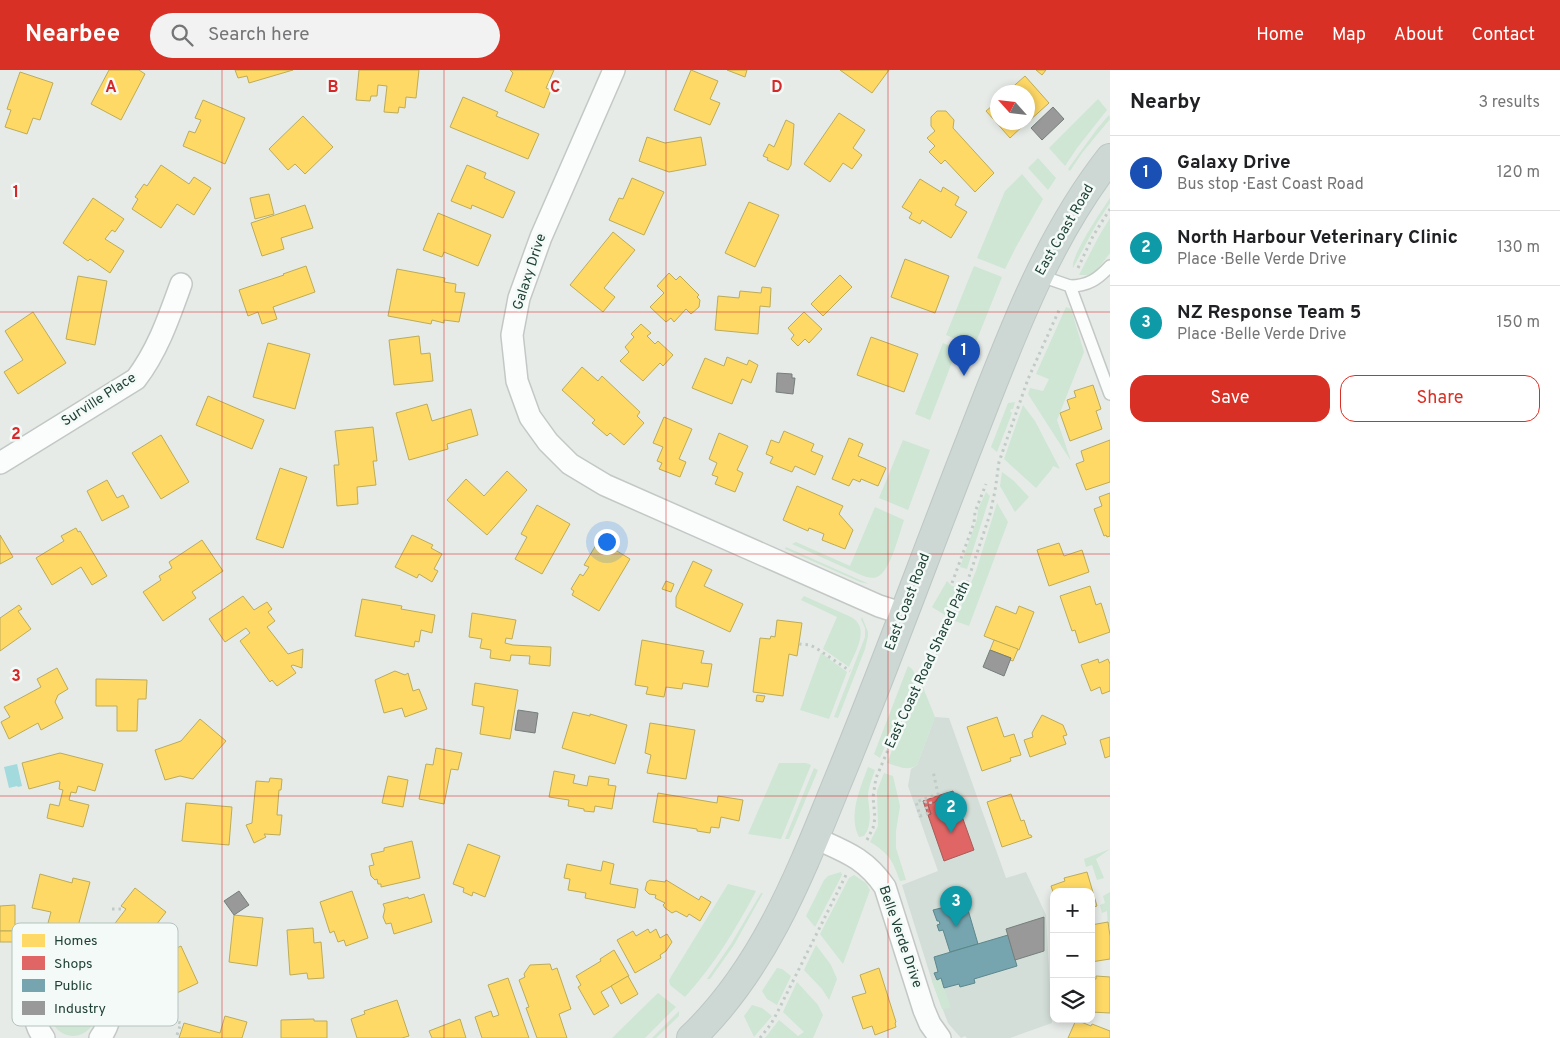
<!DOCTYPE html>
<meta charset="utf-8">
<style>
:root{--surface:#fff;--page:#f2f2f2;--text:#202124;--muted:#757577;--line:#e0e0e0;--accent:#d93025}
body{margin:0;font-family:Overpass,sans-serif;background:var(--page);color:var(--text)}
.controls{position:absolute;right:15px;bottom:15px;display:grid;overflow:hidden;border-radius:10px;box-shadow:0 2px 8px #0003}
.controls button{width:45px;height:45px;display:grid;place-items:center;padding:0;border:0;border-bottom:1px solid var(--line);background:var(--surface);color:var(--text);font:25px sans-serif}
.compass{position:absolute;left:990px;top:15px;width:45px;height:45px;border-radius:50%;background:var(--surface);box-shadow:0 2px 8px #0003;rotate:297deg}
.you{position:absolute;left:606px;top:471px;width:18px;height:18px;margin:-12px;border:4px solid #fff;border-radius:50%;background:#1a73e8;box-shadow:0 0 0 8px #1a73e833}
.badge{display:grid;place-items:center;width:32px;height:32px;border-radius:50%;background:var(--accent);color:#fff;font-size:16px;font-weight:700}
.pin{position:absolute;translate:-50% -41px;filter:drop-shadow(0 1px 2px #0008)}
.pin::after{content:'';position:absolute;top:26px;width:18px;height:15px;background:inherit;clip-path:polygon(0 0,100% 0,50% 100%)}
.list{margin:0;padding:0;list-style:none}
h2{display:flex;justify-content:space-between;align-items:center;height:65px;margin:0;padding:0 20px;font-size:21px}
h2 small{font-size:16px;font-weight:400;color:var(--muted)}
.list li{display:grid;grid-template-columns:32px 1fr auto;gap:15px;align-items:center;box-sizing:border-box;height:75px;padding:0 20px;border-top:1px solid var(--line)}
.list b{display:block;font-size:19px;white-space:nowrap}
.list p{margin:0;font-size:16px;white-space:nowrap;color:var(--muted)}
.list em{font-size:16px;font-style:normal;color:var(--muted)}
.actions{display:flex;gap:10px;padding:15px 20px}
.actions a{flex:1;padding:11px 0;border:1px solid var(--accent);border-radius:15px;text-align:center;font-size:18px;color:var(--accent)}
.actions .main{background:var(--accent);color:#fff}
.icon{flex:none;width:28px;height:28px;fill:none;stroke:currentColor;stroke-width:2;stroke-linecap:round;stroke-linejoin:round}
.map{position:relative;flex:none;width:1110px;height:968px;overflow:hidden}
header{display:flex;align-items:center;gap:30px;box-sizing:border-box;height:70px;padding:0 25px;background:var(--accent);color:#fff}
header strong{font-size:24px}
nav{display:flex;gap:28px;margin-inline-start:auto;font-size:18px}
.search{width:350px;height:45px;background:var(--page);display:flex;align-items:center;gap:12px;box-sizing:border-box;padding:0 18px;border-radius:28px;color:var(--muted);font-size:19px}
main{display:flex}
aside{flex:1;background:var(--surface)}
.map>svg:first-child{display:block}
.built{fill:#d3ded8}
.green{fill:#cee6d3}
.water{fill:#a2dade}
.homes{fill:#ffd966;stroke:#bcac58}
.shops{fill:#e06666;stroke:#a65b58}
.public{fill:#76a5af;stroke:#5c878b}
.industry{fill:#999;stroke:#757f7b}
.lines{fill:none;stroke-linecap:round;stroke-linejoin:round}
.lane-casing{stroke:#c3c8c5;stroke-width:14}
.street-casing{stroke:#c3c8c5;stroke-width:24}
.primary-casing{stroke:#bdc7c3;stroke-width:30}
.path{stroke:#c1cbc6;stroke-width:3;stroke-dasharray:2.5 4;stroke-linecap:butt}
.lane{stroke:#fbfcfc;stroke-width:11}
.street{stroke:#fbfcfc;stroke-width:21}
.primary{stroke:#cdd7d4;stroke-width:28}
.grid{fill:none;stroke:#d62828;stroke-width:1;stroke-opacity:0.55}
.labels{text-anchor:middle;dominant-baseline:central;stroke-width:5;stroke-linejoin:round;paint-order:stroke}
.street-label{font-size:14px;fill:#204236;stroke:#f4faf7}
.key{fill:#f4faf7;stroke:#b4c3bd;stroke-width:1}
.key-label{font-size:14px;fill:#204236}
.grid-label{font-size:16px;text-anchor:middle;font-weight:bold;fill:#d62828;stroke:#f4faf7;stroke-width:5;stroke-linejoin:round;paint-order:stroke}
</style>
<header>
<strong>Nearbee</strong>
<div class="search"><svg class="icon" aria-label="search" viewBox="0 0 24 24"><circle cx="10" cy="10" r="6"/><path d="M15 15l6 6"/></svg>Search here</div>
<nav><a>Home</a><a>Map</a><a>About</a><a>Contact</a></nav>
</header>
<main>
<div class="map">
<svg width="1110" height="968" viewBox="0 0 1110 968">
<rect width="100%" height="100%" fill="#e6ebe8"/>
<path class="built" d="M935,647L949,648L1006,808L1026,802L1046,845L1052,953L1010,968H967L965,966L961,968L948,953L932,911L902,815L938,801L908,716L911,699L917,695Z"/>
<g class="green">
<path d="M1098,29L1107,40L1077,78L1065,96L1049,78Z"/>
<path d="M1109,45L1110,49L1082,83L1070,101L1068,99L1097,59Z"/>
<path d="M1038,88L1056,108L1048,120L1028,98Z"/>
<path d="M1022,104L1043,129L1016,177L1005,199L977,188L1005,121Z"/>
<path d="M1110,128V133L1097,153L1073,198C1070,187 1102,140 1110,128Z"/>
<path d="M1110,148V183L1093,205H1079L1099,166Z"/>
<path d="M974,196L1002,207L974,277L946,265Z"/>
<path d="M1066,237L1071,239L1084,282L1057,350L1071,391L1028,324L1030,318L1043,321L1049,309L1036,304Z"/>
<path d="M943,273L957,279L930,350L915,344Z"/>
<path d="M1015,332L1013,339H1011L1010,341L1012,343L997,382L991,377L1008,333Z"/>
<path d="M1023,335L1035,351L1060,399L1053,396L1051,400L1036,418L1004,389Z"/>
<path d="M903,370L930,380L908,440L879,428Z"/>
<path d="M1002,402L1014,411L1029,427L1015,442L1000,416Z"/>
<path d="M986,422L990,426L967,499L960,497L977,449L978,439Z"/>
<path d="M997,433L1008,452L969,556L955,551L976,501Z"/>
<path d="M875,437L904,450C899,464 891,501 877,507C872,509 866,507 861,505L792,474L796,472L850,496Z"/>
<path d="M786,477L860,510L869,514L860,512L785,479Z"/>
<path d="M947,511L952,516L961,518L948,547L932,537Z"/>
<path d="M804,526L851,547C871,558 855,582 849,597L823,579L837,547L801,530Z"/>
<path d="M862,547L868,562V566L865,579L838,648L834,647L865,567V558L861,549Z"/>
<path d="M821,583L847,602L829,649L800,640Z"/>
<path d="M908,596L912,599L917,607L906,627L880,688L874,684Z"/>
<path d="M922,615L935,647L917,695C907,702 898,696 887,693L913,628Z"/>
<path d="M779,693H806L811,695L781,769L748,764Z"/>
<path d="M868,697L875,700C872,709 868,718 868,727C869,741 873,754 864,766L859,767C848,745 860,719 868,697Z"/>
<path d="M814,698L818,700L789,769H785Z"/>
<path d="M884,703L893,706L900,736L896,761V778L906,810L900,811C893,791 889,783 870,772L878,756L877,721Z"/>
<path d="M1110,779L1096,789L1104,808L1097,810L1092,795L1086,797L1084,789Z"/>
<path d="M841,802L842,805L815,857L806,846L824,810L828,806Z"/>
<path d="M854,805L866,813L870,820L843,894L820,864L849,808Z"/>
<path d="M728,814L756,821C736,859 714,895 685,927L670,915L669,910Z"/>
<path d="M1110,822V857H1108L1107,841L1102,843L1100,835L1105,833L1103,826Z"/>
<path d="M761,823H763L734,875L710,909H707L731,874Z"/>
<path d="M816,875L831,895L837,909L829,930L822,919L804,900Z"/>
<path d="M777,898L782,899L791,906L777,935L767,929L762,921Z"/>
<path d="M941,908L951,938L942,939L932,911Z"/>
<path d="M797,912L818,935L823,945L813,968H765L779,950L798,966L804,962L783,942Z"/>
<circle cx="73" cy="944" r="22"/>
<path d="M658,923L676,937L645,968H612Z"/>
<path d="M752,935L762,938L772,946L754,967L744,946Z"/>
<path d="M679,941V946L656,968H652Z"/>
</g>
<path class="water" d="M17,694L22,716L18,717L17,716L9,718L4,697Z"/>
<g class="homes">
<path d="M109,0H139L145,4L121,50L91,34Z"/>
<path d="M235,0H293L249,13L247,6L238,8Z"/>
<path d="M359,0H419L416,28L406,27L405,38L399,37L398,43L384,42L387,16L378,15L377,26H371L370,31L356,30Z"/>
<path d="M510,0H554L546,18L551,20L544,38L505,21L513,3Z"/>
<path d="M691,0L718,11L710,29L720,33L710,55L674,40Z"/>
<path d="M727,0H747L745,7Z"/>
<path d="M840,0H889L872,23Z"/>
<path d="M1036,0H1046L1042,5Z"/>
<path d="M20,2L53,13L40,50L33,48L27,64L5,57L11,40L7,39Z"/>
<path d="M1025,6L1049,33L1028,52V22H1007Z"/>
<path d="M463,27L498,42L496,46L539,64L528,89L450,57Z"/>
<path d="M203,30L245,48L225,94L183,76L189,61L195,63L201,50L195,48Z"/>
<path d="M998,31V52H1027L1010,68L986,41Z"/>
<path d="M937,41H946L954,50L953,58L994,103L975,122L945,90L941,94L929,82L935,76L927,68L935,61L931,56V47Z"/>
<path d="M839,43L865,60L853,78L862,85L852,99L843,93L830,112L804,94Z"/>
<path d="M303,46L333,77L305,104L295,94L288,100L269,79Z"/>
<path d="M786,50L794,54L791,95L788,100L767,90L768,88L763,86L769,74L774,77Z"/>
<path d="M647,67L665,73L701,67L706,95L669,102L639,91Z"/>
<path d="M161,95L189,114L194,107L211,118L194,145L177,134L161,158L132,139L138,129L135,127L144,114L147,116Z"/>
<path d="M467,95L486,103L484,108L515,122L503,148L472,135L471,139L451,131Z"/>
<path d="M632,108L664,122L644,165L609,150L619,128L623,129Z"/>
<path d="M920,109L941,122L943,117L959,127L955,135L967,142L951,168L922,150L920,154L909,148L912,143L902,137Z"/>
<path d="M269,124L274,144L255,149L250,128Z"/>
<path d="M93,128L124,149L115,162L112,160L105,169L124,181L110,203L90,189L88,191L63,173Z"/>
<path d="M749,132L779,145L755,197L725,183Z"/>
<path d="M305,135L313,158L281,168L284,179L262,186L251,153Z"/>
<path d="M438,143L491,165L478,196L444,182L442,187L423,180Z"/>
<path d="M613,162L635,180L604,218L615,227L603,242L570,215Z"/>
<path d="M905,189L949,206L935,243L891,227Z"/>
<path d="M306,196L315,222L273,237L277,249L262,254L258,242L248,246L239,220L284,205L283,204Z"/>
<path d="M397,199L445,208L444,212L456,214L455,222L465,223L459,252L444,250V253L432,250L431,254L388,246Z"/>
<path d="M669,203L676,210L680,206L699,225L697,227L700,230L699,237L691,244L686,239L674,252L671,248L666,252L650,237L664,223L657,216Z"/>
<path d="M840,205L852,217L823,246L811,234Z"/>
<path d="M78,206L107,211L95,275L66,269Z"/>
<path d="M762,217L771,218L770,237L760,236L758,264L715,260L718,226L739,228L740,221L761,223Z"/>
<path d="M33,242L66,293L18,324L4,302L23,290L5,261Z"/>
<path d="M804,242L822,259L809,273L805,269L798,276L791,269L794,265L788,258Z"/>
<path d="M641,254L651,263L647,266L655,274L658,271L673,285L663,296L660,293L643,311L620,291L629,282L625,277L634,267L631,264Z"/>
<path d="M419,266L421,284L430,283L433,311L394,315L389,270Z"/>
<path d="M871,267L918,284L904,322L857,305Z"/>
<path d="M268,273L310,284L295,339L253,327Z"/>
<path d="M727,287L747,295L749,290L758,295L751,313L742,309L732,334L692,318L705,288L724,296Z"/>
<path d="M582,297L598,311L602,306L640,342L637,346L644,353L624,375L610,363L607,366L592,353L595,350L562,320Z"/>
<path d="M1093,315L1101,339L1096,341L1102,359L1070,371L1060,343L1070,339L1067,330L1076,327L1074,321Z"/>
<path d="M208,326L264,350L252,379L196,355Z"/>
<path d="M427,334L432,351L471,339L478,365L447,374L448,379L409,390L396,343Z"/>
<path d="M664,347L692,359L679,389L686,392L680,407L659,399L662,393L657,391L663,377L653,373Z"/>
<path d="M373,357L377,391H373L376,415L357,417L358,434L337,436L334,395H339L335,361Z"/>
<path d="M784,361L814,374L811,381L823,386L815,405L795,396L792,402L770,393L773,387L766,384L771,370L779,373Z"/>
<path d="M719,363L748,376L737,400L743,403L735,422L715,414L718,407L712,405L717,393L709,389Z"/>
<path d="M161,365L189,412L161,429L132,383Z"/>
<path d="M849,368L863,374L858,386L886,398L878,416L861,409L860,412L853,409L849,416L832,409Z"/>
<path d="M1110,370V412L1086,420L1076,394L1084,391L1081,381Z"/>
<path d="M280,398L307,407L283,478L256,469Z"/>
<path d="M507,401L527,420L487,465L447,430L466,409L484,426Z"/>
<path d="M107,410L117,428L123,425L129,437L102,451L87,421Z"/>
<path d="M797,416L843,436L839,444L853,460L845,479L822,470L824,464L809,458L808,461L783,450Z"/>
<path d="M1110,423V466L1107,467L1106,465L1104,466L1094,439L1102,436L1099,427Z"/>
<path d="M537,435L570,454L542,504L515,489L527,467L521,464Z"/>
<path d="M76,458L78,462L80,461L107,506L92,515L81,497L52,515L36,488L64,471L61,466Z"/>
<path d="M0,465L13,487L0,494Z"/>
<path d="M412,465L433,475L431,478L442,484L434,499L438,501L432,512L419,504L417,508L395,497Z"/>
<path d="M202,470L223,501L192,522L196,528L163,551L143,522L161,510L159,506L172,498L169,492Z"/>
<path d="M599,470L630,489L599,541L572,525L574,521L571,519L580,504L583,506L589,497L584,495Z"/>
<path d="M1059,473L1064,486L1082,480L1089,502L1049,516L1037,480Z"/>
<path d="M693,491L712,500L704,516L743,534L730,562L676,537V527Z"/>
<path d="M666,511L674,514L671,522L662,519Z"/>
<path d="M1090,516L1096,535L1101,533L1110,562L1079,573L1075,560L1072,561L1060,526Z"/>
<path d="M243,526L254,540L267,532L272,539L268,542L275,551L267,557L288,584L303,579L302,598L293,595L291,596L296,603L277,616L272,610L270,612L240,571L250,563L246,558L225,572L209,549Z"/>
<path d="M362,529L402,536L401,539L435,545L432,563L421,560L419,572L415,571L414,577L355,566Z"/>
<path d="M19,535L22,539L18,541L31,559L0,581V548Z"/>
<path d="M996,536L1016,544L1019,536L1034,542L1019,580L984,566Z"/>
<path d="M472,543L516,550L512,569L506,568L505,573L513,575L551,577L550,596L529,594L530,586L511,585L510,591L490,588L491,580L480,578L482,569L469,567Z"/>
<path d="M777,550L802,553L797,586L789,584L783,626L753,622L760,568L770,569L771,566L775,567Z"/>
<path d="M642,570L704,581L701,593L712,594L708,617L683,613L682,619L666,617L664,627L646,624L648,617L635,615Z"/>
<path d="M994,570L1018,579L1013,591L1010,590L1011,588L990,580Z"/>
<path d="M1098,589L1099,593L1108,589L1110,594V621L1102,624L1100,617L1091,621L1081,595Z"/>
<path d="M57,598L68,619L58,625L55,632L63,648L41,660L38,653L9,669L1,652L10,647L4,637L41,617L37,609Z"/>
<path d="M395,601L405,605L408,603L413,621L419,619L427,639L405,647L402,638L384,643L375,610Z"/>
<path d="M96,609L147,610L146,629H138L137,661H117V636H96Z"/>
<path d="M475,613L518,620L510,669L480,664L484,637L472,635Z"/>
<path d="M757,625L765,626L763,632L756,631Z"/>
<path d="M573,642L590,646V644L627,655L615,694L562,678Z"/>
<path d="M1042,645L1063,655L1067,665L1063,666L1066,674L1030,687L1024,670L1033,667L1032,663Z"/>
<path d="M997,647L1004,667L1014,664L1021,685L1010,688L1011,691L982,701L967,657Z"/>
<path d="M200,649L226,671L193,709L180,706L165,710L155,680L181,671Z"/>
<path d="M650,653L695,660L686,709L647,703L651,685L645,683Z"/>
<path d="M1110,667V686L1105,688L1100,670Z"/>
<path d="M436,678L462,683L458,700L451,699L444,734L419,729L426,694L433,695Z"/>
<path d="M60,683L103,694L95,721L78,716L76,723L71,722L69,730L89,735L83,757L47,748L50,734L59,736L63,720L59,719L60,712L58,711L29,719L22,693Z"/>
<path d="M554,701L575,705L573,713L587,716L589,706L609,709L608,715L616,716L612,739L595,736L594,742L584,741V739L568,736L569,730L549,727Z"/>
<path d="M388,706L408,710L403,737L382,733Z"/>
<path d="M270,708L282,709L281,720H279L277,745H282L280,765L264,764L266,767L254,773L246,755L252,753L256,711L269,712Z"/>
<path d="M658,723L717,733L718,726L743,730L739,751L721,747L719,758L711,757L710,763L697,761V759L653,752Z"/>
<path d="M1011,724L1021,751L1024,750L1029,765H1031L1032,767L1002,777L987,732Z"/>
<path d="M186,733L232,737L229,775L182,771Z"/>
<path d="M412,771L420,808L381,817V814H378L377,809L375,810L371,806L369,796L374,795L371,784L384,781V778Z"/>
<path d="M468,774L500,786L485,827L473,822L472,826L463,822L464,818L453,814Z"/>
<path d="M603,791L614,794L610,814L638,819L635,838L585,828L586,823L568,820L570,809L564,808L567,794L601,801Z"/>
<path d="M1087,802L1097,836L1091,838V822H1054V825L1051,816L1065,811L1064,808Z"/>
<path d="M40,804L72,813L73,808L90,812L77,860L48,853L51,842L32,838Z"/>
<path d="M650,810L665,812L666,810L699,830L701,826L711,832L700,851L689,844L687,847L676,841L672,843L665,838L663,835L665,833L655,828L656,825L649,824L645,820L647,812Z"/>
<path d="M135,818L166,842L156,855L158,856L155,860H153L133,886L106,865L126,839L121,836Z"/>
<path d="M352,821L368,868L346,876L344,870L338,872L334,861L330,863L320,832Z"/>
<path d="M424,824L432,852L394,864L391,853L386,854L383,847L385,839L383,834L408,827L409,829Z"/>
<path d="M15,835V861H0V836Z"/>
<path d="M234,845L263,848L257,896L229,892Z"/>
<path d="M1108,852L1110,866V889L1091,892V855Z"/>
<path d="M313,858L314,873L321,872L324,908L308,909L307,903L290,905L287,860Z"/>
<path d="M648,859L650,863L656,859L660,868L667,864L672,872L666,881L660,885L661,888L635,903L617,870L633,861L636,866Z"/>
<rect x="0" y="861" width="13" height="11"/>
<path d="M181,876L198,913L162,930L154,911L167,905L158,887Z"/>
<path d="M614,880L629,906L601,922L609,936L594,945L578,917L581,915L576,906L601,891L600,889Z"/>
<path d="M550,894L552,900L557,898L571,939L559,944L567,968H537L526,938L529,937L519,910L525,907L524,904L530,895Z"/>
<path d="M879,898L896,952L895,953L896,957L875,965L872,956L863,959L852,927L866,923L860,905Z"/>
<path d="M628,906L638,924L621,934L611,916Z"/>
<path d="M1096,906L1110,907V943L1091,942V909H1096Z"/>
<path d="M508,908L529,968H482L475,947L491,941L493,947L499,945L488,915Z"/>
<path d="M397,930L409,966L402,968H357L351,949L365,944L364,941Z"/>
<path d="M225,946L247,952L242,968H179L184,953L220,963Z"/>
<path d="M314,949V951H327V968H281V950Z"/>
<path d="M460,949L466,968H432L429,961Z"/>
<path d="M1076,950L1091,956L1092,954L1110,961V968H1068Z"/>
</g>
<g class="shops">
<path d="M953,721L974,780L944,791L928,745L931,744L928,735L935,732L940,725Z"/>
<path d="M940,725L935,732L928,735L931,744L928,745L923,731Z"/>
</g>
<g class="public">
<path d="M966,833L978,874L950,882L943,860L939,861L937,855L940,854L939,851H937L933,840L945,837L946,839Z"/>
<path d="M1008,865L1017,896L974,909L975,913L960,917L959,914L944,918L941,908L937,910L934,903L938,902L934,887Z"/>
</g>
<g class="industry">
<path d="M1053,37L1064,49L1042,70L1031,58Z"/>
<path d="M777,303L792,304V308H795L793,324L776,322Z"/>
<path d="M990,580L1011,588L1004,606L983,597Z"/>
<path d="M518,640L538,643L535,663L515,660Z"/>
<path d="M239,821L249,835L234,845L224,831Z"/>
<path d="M1044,847V881L1015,890L1006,859Z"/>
</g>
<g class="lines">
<defs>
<g id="lane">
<path d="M1038,205L1070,216L1110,324"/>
<path d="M1070,216C1088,216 1098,209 1110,196"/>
</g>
<g id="street">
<path d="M614,0L541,167L519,228L512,265L517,311L530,347L548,372L570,394L605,415L879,536L904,544"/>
<path d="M0,393L136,309C158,280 169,247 181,214"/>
<path d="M815,768C846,782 865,788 885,817L924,940L930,954L940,968"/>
<path d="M44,968C9,920 88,879 107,931C112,944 108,957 100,968"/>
</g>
<path id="primary" d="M691,968C762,901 799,807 835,718C883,603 925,486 971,369C1009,272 1045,171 1110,88"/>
</defs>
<use href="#lane" class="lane-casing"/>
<use href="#street" class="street-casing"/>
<use href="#primary" class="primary-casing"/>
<g class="path">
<path d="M1078,198L1093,166L1110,139"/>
<path d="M952,513L974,453L975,442L986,414"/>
<path d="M799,574L810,575L816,578L850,601"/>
<path d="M931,734L930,731L925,732L928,743L920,746L916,732L938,724L933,701"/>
<path d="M867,770L873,758L875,748L873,727L876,708L910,628L940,576L964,522L990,444L995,421L999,392L1028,309L1060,238"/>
<path d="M112,839H122L123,837"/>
<path d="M169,944L174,951L181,953L176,968"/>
<path d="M760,968L771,954L777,943L846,805"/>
</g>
<use href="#lane" class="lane"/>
<use href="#street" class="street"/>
<use href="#primary" class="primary"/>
</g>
<path class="grid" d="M222,0V968M444,0V968M666,0V968M888,0V968M0,242H1110M0,484H1110M0,726H1110"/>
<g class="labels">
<g class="street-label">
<text transform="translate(1065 160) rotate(-60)">East Coast Road</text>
<text transform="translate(530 202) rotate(-72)">Galaxy Drive</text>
<text transform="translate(99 330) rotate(-33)">Surville Place</text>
<text transform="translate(908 532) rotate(-69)">East Coast Road</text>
<text transform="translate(928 595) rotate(-65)">East Coast Road Shared Path</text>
<text transform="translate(900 867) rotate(71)">Belle Verde Drive</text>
</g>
</g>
<rect x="12" y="853" width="166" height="103" rx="8" class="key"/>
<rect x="22" y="864" width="23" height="13" fill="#ffd966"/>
<rect x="22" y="886" width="23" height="14" fill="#e06666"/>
<rect x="22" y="909" width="23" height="13" fill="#76a5af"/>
<rect x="22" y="931" width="23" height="14" fill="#999"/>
<g class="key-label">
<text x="54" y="875">Homes</text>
<text x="54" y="898">Shops</text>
<text x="54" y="920">Public</text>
<text x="54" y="943">Industry</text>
</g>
<g class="grid-label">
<text x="111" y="22">A</text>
<text x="333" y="22">B</text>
<text x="555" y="22">C</text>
<text x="777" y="22">D</text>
<text x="16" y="127">1</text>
<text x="16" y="369">2</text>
<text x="16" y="611">3</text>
</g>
</svg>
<div class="controls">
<button>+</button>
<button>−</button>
<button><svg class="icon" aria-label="layers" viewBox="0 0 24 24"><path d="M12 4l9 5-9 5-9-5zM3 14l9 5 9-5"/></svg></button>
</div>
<svg class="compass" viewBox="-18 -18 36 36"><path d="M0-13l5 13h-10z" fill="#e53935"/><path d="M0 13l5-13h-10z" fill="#757577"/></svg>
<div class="you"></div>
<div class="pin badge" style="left:964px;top:306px;background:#1a4fb4">1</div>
<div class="pin badge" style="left:951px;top:763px;background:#0f9aa8">2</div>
<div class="pin badge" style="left:956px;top:857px;background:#0f9aa8">3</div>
</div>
<aside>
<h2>Nearby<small>3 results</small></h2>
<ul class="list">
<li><span class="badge" style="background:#1a4fb4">1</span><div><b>Galaxy Drive</b><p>Bus stop · East Coast Road</p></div><em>120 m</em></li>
<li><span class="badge" style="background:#0f9aa8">2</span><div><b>North Harbour Veterinary Clinic</b><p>Place · Belle Verde Drive</p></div><em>130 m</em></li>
<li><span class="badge" style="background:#0f9aa8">3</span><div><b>NZ Response Team 5</b><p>Place · Belle Verde Drive</p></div><em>150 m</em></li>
</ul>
<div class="actions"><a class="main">Save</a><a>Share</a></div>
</aside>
</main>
